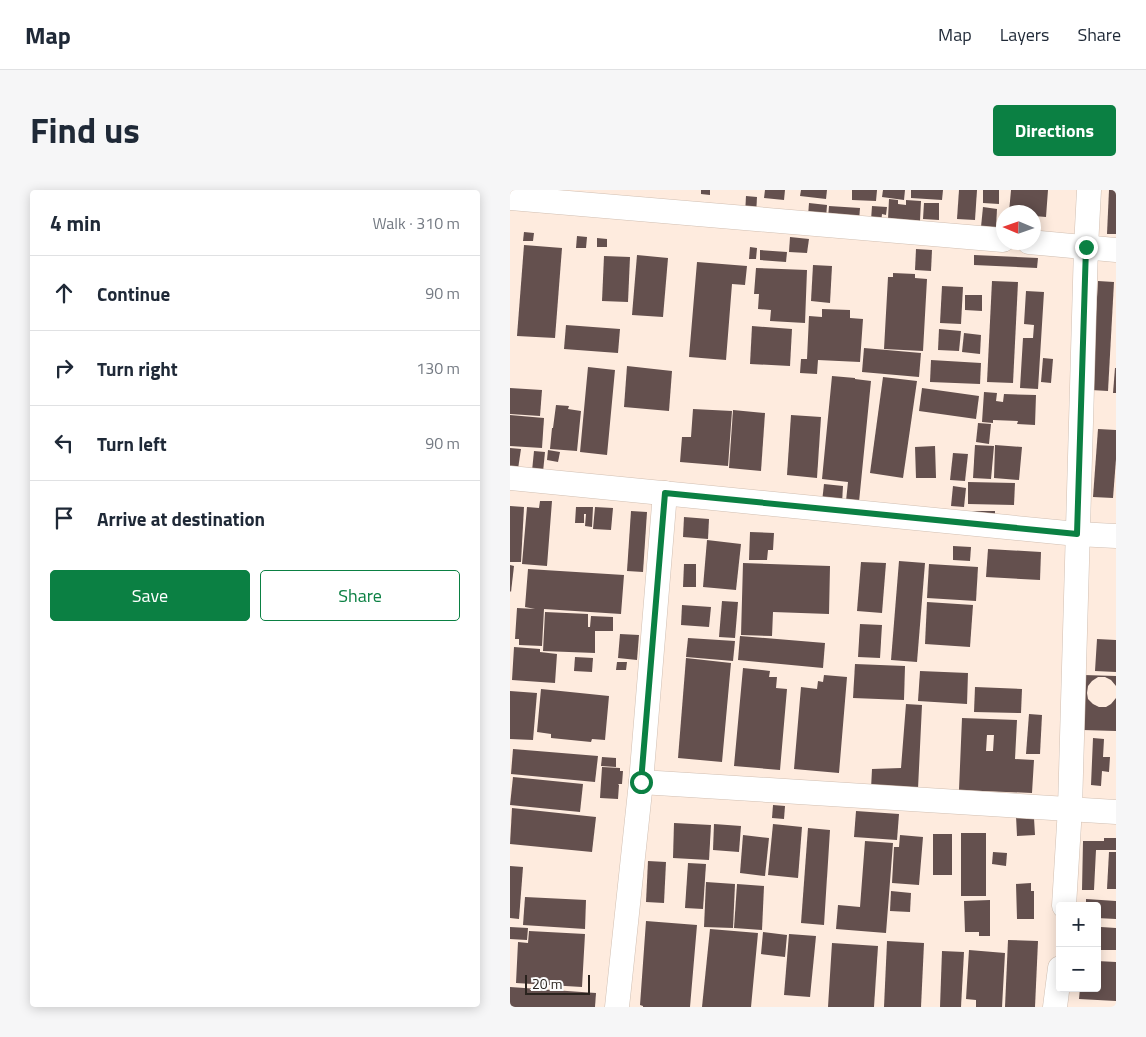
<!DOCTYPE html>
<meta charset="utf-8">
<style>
:root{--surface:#fff;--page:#f6f6f7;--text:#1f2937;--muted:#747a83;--line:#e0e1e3;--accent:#0b8043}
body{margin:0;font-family:"Titillium Web",sans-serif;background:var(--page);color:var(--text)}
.controls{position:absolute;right:15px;bottom:15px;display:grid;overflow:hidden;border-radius:5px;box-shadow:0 2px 12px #0003}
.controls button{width:45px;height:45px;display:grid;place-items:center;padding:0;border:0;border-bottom:1px solid var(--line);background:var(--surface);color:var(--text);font:25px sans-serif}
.compass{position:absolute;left:486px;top:15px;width:45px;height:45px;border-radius:50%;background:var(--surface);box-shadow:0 2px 12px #0003;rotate:272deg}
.scale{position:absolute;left:15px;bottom:12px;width:65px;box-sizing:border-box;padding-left:5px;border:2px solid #2a231e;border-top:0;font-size:14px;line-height:18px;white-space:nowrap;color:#2a231e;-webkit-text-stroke:4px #fcfcfc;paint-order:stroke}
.stop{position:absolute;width:15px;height:15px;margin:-11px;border:4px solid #0b8043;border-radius:50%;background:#fff}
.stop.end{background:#0b8043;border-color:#fff;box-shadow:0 1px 5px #0008}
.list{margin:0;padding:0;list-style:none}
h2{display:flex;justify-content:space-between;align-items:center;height:65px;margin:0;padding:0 20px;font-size:21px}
h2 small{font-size:16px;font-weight:400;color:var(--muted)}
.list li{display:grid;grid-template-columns:32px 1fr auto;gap:15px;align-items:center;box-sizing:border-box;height:75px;padding:0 20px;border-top:1px solid var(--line)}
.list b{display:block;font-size:19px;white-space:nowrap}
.list em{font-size:16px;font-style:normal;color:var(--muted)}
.actions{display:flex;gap:10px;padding:15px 20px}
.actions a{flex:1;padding:11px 0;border:1px solid var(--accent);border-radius:5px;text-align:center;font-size:18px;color:var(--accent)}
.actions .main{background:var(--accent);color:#fff}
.icon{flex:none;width:28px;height:28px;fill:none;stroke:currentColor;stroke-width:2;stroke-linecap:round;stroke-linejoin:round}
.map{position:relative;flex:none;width:606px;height:817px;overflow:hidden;border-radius:5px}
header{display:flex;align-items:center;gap:30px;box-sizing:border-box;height:70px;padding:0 25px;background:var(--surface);border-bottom:1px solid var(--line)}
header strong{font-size:24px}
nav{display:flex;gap:28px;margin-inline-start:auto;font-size:18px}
.intro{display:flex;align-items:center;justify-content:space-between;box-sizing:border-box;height:120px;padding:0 30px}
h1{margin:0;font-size:35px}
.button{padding:12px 22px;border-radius:5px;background:var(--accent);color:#fff;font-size:18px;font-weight:700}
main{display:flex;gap:30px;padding:0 30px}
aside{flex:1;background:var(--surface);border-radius:5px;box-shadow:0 2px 12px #0003}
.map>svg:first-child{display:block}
.building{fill:#64504e;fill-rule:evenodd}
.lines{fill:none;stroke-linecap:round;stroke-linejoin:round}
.minor-casing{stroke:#d1bfb2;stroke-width:25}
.minor{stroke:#fff;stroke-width:24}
.route{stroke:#0b8043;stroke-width:6}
</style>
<header>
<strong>Map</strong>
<nav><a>Map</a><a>Layers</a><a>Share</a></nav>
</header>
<div class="intro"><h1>Find us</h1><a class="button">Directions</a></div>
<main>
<aside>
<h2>4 min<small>Walk · 310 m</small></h2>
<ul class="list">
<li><svg class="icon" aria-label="ahead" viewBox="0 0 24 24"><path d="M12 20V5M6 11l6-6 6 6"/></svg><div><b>Continue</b></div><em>90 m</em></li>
<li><svg class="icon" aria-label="right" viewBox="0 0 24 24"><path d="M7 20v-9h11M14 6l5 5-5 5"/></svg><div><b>Turn right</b></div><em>130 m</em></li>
<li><svg class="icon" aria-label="left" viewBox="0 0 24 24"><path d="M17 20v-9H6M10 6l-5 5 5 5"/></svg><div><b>Turn left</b></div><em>90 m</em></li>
<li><svg class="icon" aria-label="arrive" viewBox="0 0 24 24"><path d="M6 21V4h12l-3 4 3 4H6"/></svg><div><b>Arrive at destination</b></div></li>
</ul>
<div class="actions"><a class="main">Save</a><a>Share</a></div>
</aside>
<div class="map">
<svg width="606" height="817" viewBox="0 0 606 817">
<rect width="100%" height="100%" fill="#feebde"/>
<g class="building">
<path d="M191,0H200V5L191,4Z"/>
<path d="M255,0H275L274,10L254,8Z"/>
<path d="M291,0H317L316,9L290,6Z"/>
<path d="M342,0H367L366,11L342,10Z"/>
<path d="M373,0H395L394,10L372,7Z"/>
<path d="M401,0H433L432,10L401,8Z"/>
<path d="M449,0H467L465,30L447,29Z"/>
<path d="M473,0H489V14L473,13Z"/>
<path d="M501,0H538L536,27L524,26V22H499Z"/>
<path d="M599,0H606V44H597Z"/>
<path d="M236,6L247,7L246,25L235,24Z"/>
<path d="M379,9L388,10V14L396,15V10L411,11L410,31L378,29Z"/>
<path d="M299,13L317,15L316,28L298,26Z"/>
<path d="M414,13H429V30L413,29Z"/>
<path d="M319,16L350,18L349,31L318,28Z"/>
<path d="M362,16L377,17L376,25L372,24L371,34L361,30Z"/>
<path d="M473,17L487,19L486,38L471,37Z"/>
<path d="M14,42L24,43L23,51H13Z"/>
<path d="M67,46L77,47L76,58H66Z"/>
<path d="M280,47L299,49L297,63L279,62Z"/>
<path d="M87,48L97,49V57H87Z"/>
<path d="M14,55L52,58L45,148L7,146Z"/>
<path d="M240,57L247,58L246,69H239Z"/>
<path d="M406,59L422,60L421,81L405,80Z"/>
<path d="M250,60L277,62L276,72L250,70Z"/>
<path d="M127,65L158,68L153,127L122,125Z"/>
<path d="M464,65L528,68L527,78L464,75Z"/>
<path d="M94,66L120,67L118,112L92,111Z"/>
<path d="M187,72L237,76L235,95L222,94L216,170L179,167Z"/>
<path d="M303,75L322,76L320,113L301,111Z"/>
<path d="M246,78L297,80L295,133L260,131L261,120L248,119L249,104H244Z"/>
<path d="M383,83L405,84V88L417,89L413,161L374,159L378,87H383Z"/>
<path d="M482,91L508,92L503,193L477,192Z"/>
<path d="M588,91L604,92L598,201L581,200Z"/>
<path d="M432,96L453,97L451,134L430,133Z"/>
<path d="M516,101L534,102L528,199L510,198L513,148H523L524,135L514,134Z"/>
<path d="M455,105H472V121L455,120Z"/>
<path d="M312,119L340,120V128L353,129L350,172L308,170L307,184L290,183L291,169H297L299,126L312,127Z"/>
<path d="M56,135L110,139L108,163L54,159Z"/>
<path d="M242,136L282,139L280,176L240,174Z"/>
<path d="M429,139L451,141L449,161L428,160Z"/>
<path d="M454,143L471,145L470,164L452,162Z"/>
<path d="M354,158L411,163L409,187L352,182Z"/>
<path d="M533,168L543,169L541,193L531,192Z"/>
<path d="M421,170L471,173L470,194L420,192Z"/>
<path d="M117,176L162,181L159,221L114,217Z"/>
<path d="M78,177L105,180L97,265L70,262Z"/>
<path d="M605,178H606V203H603Z"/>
<path d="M322,186L345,188V189L361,191L349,312L336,311L338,292L312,289Z"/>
<path d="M373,187L407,191L393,288L360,283Z"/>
<path d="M0,198L32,200L30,226L0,224Z"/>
<path d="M412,198L469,206L466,229L409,221Z"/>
<path d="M474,202L487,203L486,211L493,212L494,204L526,205L525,235L507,234L508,231L483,230V233L472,232Z"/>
<path d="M46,215L59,216L58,219L71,221L67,261L40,259L42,238H43Z"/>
<path d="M183,219L222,221L218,276L170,272L172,247H181Z"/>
<path d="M223,220L255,223L251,281L219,278Z"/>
<path d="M0,225L34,228L32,258L0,256Z"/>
<path d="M281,225L311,227L307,288L277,285Z"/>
<path d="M468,233L481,234L479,254L466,252Z"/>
<path d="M588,239L606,240V269L603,308L583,307Z"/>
<path d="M465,255L484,256L481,289L463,288Z"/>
<path d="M485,255L512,257L509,290L484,288Z"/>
<path d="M425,256L426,288H406L405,257Z"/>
<path d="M0,258L11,259L8,279L0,278Z"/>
<path d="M38,260L50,262L48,272L37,270Z"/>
<path d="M24,261L35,262L33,282L22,281Z"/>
<path d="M443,263L458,264L455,291L440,290Z"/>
<path d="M458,292L505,293L504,315L458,314Z"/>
<path d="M314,294L333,296L332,313L312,312Z"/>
<path d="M443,296L456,298L454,317L441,316Z"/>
<path d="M30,311H42L37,376L12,374L17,317L29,318Z"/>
<path d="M0,316L14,317L11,372H0Z"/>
<path d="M66,317H83L82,337L75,336L76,324H74V333H65Z"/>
<path d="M85,317L103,318L101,340L83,339Z"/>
<path d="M121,321L137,322L133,382L117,381Z"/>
<rect x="456" y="321" width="29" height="8"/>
<path d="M174,327L199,329L198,349L173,347Z"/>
<path d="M240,342L264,343L263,360H258L257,370H239Z"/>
<path d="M197,350L231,354L226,400L193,397Z"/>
<path d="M443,356L461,357L460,371L443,370Z"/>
<path d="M478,359L531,362L530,390L476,387Z"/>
<path d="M389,371L415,373L407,472L381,470Z"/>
<path d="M351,372L376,373L372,423L347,421Z"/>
<path d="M233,373L320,376L319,424L263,422L262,446L231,445Z"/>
<path d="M174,374H186V397H173Z"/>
<path d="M419,374L468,377L466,411L417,408Z"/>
<path d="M0,375L4,376L1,402L0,401Z"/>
<path d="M18,379L114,385L111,424L34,419L32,456L9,455V449H5L7,418L25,419L15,417Z"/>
<path d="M212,411L228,412L225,448L209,447Z"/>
<path d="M417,412L463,415L460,457L415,454Z"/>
<path d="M172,415L201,417L199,437L171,435Z"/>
<path d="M35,422L78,424V437H80L81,426L103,427V441H85V463L33,461Z"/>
<path d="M350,434L372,435L370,468L348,467Z"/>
<path d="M110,444L129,445L127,470L108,468Z"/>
<path d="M230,446L315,453L313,478L228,470Z"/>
<path d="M178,448L225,451L223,471L176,467Z"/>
<path d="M587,449L606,450V482L585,481Z"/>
<path d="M4,457L30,459V462L47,464L45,493L2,490Z"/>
<path d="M65,467L83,468L82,482L64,481Z"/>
<path d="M176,468L221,473L212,572L168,568Z"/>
<path d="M107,472H117L116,480H106Z"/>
<path d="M345,474L395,476L394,510L343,508Z"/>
<path d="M233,478L260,481L259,487H267L266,498L277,499L270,580L224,576Z"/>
<path d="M410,481L458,483L457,514L408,511Z"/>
<path d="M314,485L337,487L329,583L284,579L291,497L307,499L308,491L313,492Z"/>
<path d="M574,485L606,486V496L601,490L595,487H588L582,491L578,496L577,503L578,509L583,514L589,517H596L601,514L606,508V541L573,540Z"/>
<path d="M465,497L512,499L511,523L464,522Z"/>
<path d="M31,499L99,506L95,550L82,549L81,552L41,548V544L27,542Z"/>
<path d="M0,501L27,503L23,550L0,549Z"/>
<path d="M396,514L412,515L408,599H361L362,579L391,578Z"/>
<path d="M519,524L532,525L530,564H516Z"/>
<path d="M452,528L507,530L505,569L524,570L522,603L449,600ZM477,545H484L483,561H476Z"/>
<path d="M583,548L594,549L593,567H600L599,582L592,581L591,596L581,595Z"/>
<path d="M3,559L88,566L85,592L1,584Z"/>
<path d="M92,567L106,568V577L91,576Z"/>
<path d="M92,577L110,578V581H113L112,594H108L109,595L108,609L90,608Z"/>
<path d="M3,587L73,594L70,622L0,615Z"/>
<path d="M263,615L275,616L274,629L262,628Z"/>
<path d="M2,618L86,627L82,662L0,654Z"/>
<path d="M346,621L389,624L387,650L344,647Z"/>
<path d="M515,625L516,629L524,628L525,645L507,646L506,626Z"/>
<path d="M164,633L201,635L199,670L163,668Z"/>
<path d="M204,634L231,636L229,662L203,660Z"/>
<path d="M263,634L292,637L288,688L258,685Z"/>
<path d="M298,638L320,640L314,735L291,733Z"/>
<rect x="451" y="643" width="25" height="63"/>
<rect x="423" y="644" width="19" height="41"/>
<path d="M233,645L259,648L255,686L230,683Z"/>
<path d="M390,645L413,647L409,695L382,693L384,657H389Z"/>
<path d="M594,648H606V660H586L584,700H572L573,651H594Z"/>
<path d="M355,651L383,653L376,743L326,739L328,715L350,717Z"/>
<path d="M483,662L497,663L496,676L482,674Z"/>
<path d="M599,662H606V699H597Z"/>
<path d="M138,671L156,672L154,713L136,712Z"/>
<path d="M178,673L196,674L193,719L175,718Z"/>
<path d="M0,676L13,677L9,729L0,728Z"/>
<path d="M196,692L225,694L223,738L194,737Z"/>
<path d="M521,693V701H524V729H507L506,694Z"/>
<path d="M227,694L254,696L252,740L224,738Z"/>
<path d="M381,701L401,703L400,722L380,721Z"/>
<path d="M15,707L76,710L75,739L13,735Z"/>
<path d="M576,709L606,711V729L587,728V716H576Z"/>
<path d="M480,710V746H469V742H455L454,711Z"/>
<path d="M136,731L187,735L180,817H133V816L130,815Z"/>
<path d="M0,737L18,738L17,750L0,749Z"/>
<path d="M591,737L606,738V760H590Z"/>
<path d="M200,739L248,743L241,817H192Z"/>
<path d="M19,741L75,744L72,797L6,793L8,752L18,753Z"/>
<path d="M253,742L277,745L275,767L251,764Z"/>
<path d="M279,744L306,746L300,807L274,805Z"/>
<path d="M498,750L528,751L525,817H495Z"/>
<path d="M377,751L414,753L411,817H374Z"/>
<path d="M322,753L368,756L364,817H318Z"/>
<path d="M459,760L495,763L492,817H466V810L456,809Z"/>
<path d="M432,761L454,762L451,817H430Z"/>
<path d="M587,771L606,772V811L569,809L570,798H587Z"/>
<path d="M0,797L86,803L85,817H0Z"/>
</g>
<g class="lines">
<defs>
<g id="minor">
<path d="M0,8L493,50"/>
<path d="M519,52L606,60"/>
<path d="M0,288L567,344L606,346"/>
<path d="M131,592L606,622"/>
<path d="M554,716L560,618L576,57L579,0"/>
<path d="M107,817L131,592L155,303"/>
<path d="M545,817L550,778"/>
</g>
</defs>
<use href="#minor" class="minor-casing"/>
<use href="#minor" class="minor"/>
</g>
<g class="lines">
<path class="route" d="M131,592L155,303L567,344L576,57"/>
</g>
</svg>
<div class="controls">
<button>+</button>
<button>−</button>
</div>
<svg class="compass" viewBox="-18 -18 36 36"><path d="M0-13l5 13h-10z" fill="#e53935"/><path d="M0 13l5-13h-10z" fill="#747a83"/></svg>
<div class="scale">20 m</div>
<div class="stop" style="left:131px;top:592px"></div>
<div class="stop end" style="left:576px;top:57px"></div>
</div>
</main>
